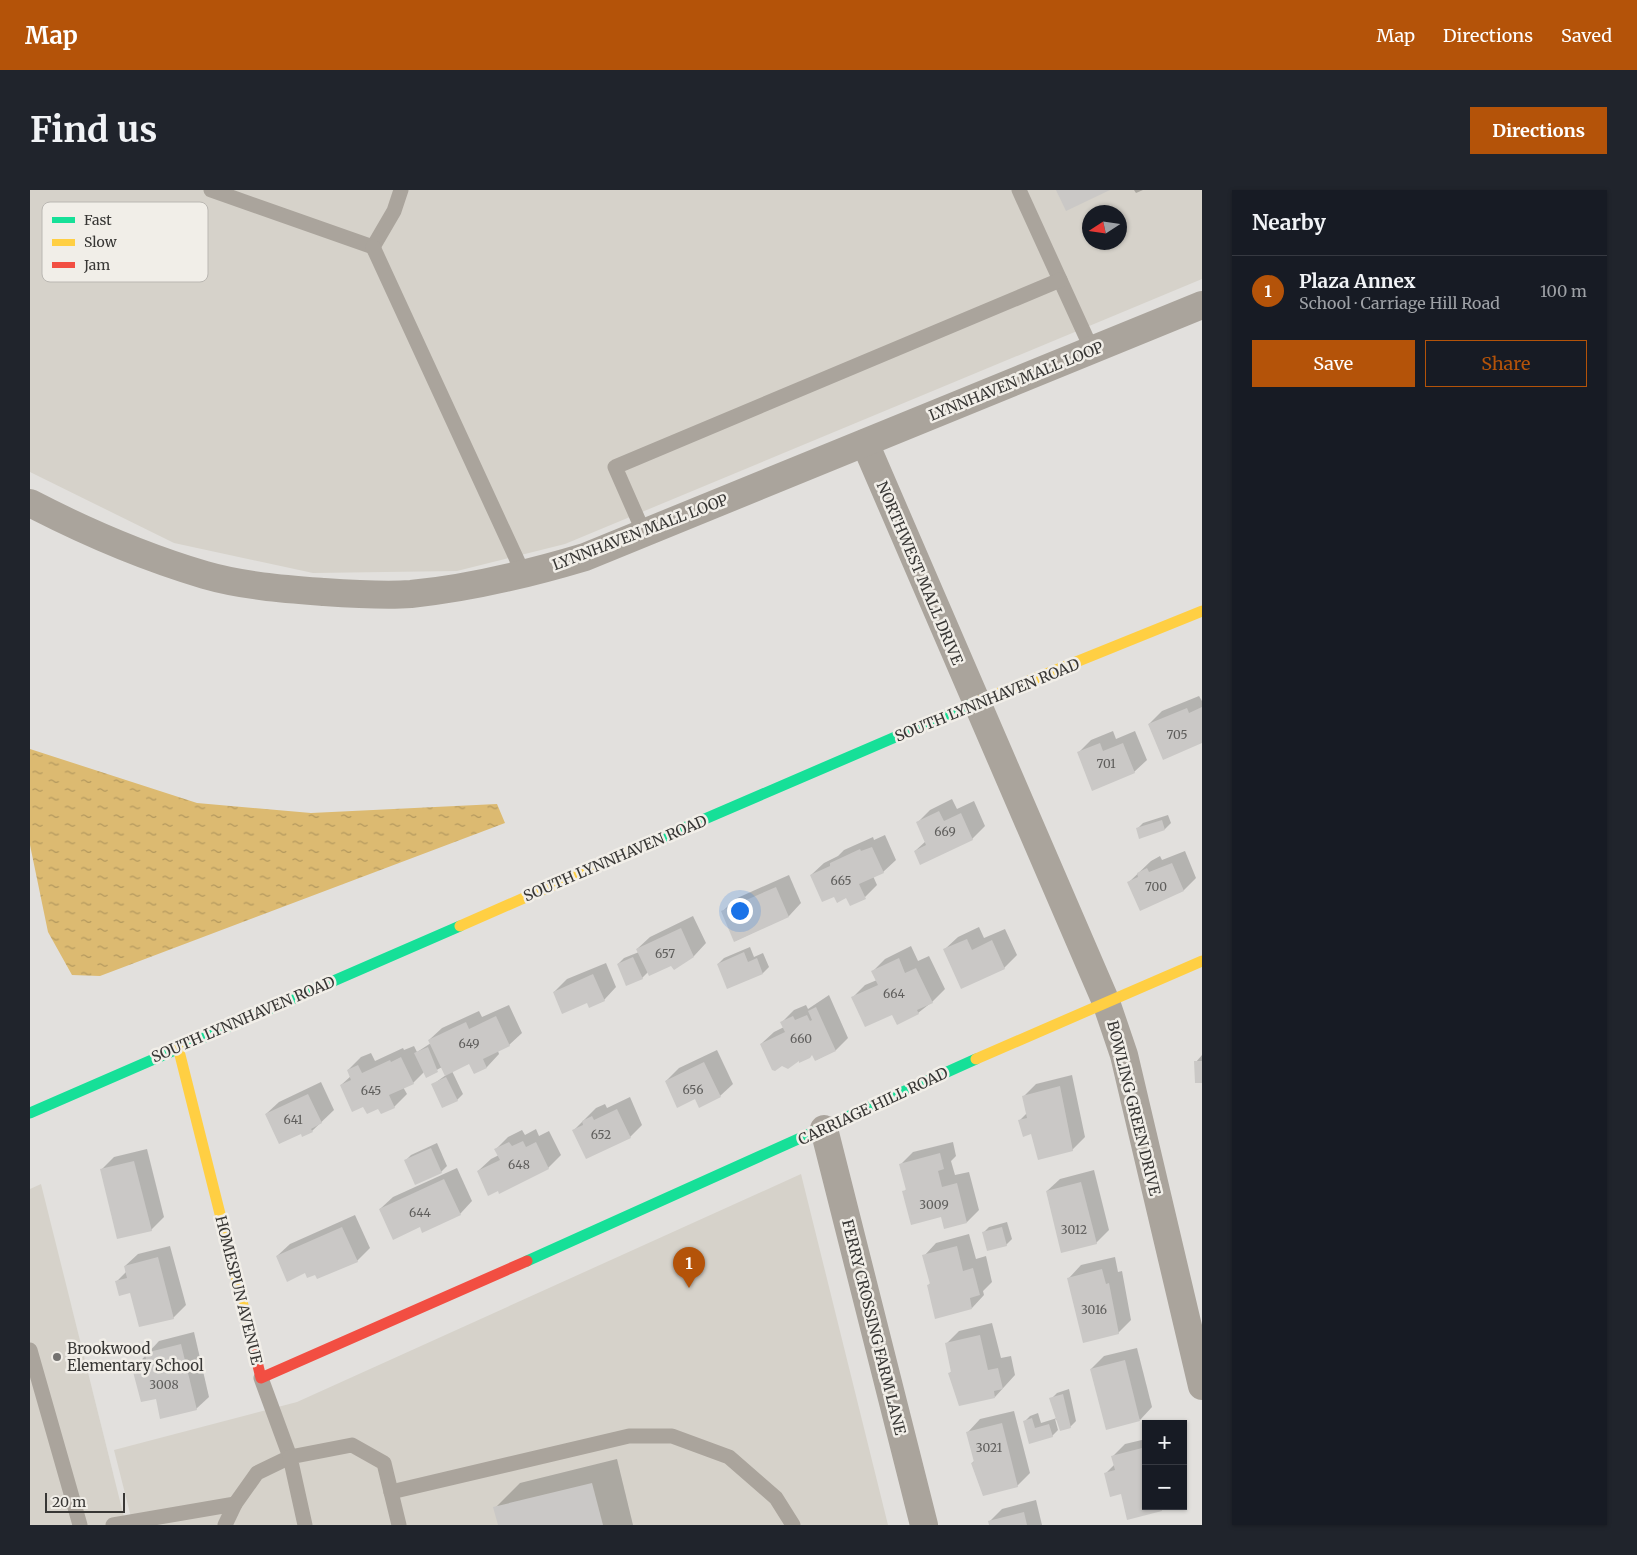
<!DOCTYPE html>
<meta charset="utf-8">
<style>
:root{--surface:#171b24;--page:#20242c;--text:#f1f3f6;--muted:#9ea1a6;--line:#363941;--accent:#b45309}
body{margin:0;font-family:Merriweather,serif;background:var(--page);color:var(--text)}
.controls{position:absolute;right:15px;bottom:15px;display:grid;overflow:hidden;border-radius:0px;box-shadow:0 1px 4px #0004}
.controls button{width:45px;height:45px;display:grid;place-items:center;padding:0;border:0;border-bottom:1px solid var(--line);background:var(--surface);color:var(--text);font:25px sans-serif}
.compass{position:absolute;left:1052px;top:15px;width:45px;height:45px;border-radius:50%;background:var(--surface);box-shadow:0 1px 4px #0004;rotate:258deg}
.scale{position:absolute;left:15px;bottom:12px;width:80px;box-sizing:border-box;padding-left:5px;border:2px solid #383735;border-top:0;font-size:14px;line-height:18px;white-space:nowrap;color:#383735;-webkit-text-stroke:4px #f1eee8;paint-order:stroke}
.you{position:absolute;left:709px;top:720px;width:18px;height:18px;margin:-12px;border:4px solid #fff;border-radius:50%;background:#1a73e8;box-shadow:0 0 0 8px #1a73e833}
.badge{display:grid;place-items:center;width:32px;height:32px;border-radius:50%;background:var(--accent);color:#fff;font-size:16px;font-weight:700}
.pin{position:absolute;translate:-50% -41px;filter:drop-shadow(0 1px 2px #0008)}
.pin::after{content:'';position:absolute;top:26px;width:18px;height:15px;background:inherit;clip-path:polygon(0 0,100% 0,50% 100%)}
.list{margin:0;padding:0;list-style:none}
h2{display:flex;justify-content:space-between;align-items:center;height:65px;margin:0;padding:0 20px;font-size:21px}
h2 small{font-size:16px;font-weight:400;color:var(--muted)}
.list li{display:grid;grid-template-columns:32px 1fr auto;gap:15px;align-items:center;box-sizing:border-box;height:70px;padding:0 20px;border-top:1px solid var(--line)}
.list b{display:block;font-size:19px;white-space:nowrap}
.list p{margin:0;font-size:16px;white-space:nowrap;color:var(--muted)}
.list em{font-size:16px;font-style:normal;color:var(--muted)}
.actions{display:flex;gap:10px;padding:15px 20px}
.actions a{flex:1;padding:11px 0;border:1px solid var(--accent);border-radius:0px;text-align:center;font-size:18px;color:var(--accent)}
.actions .main{background:var(--accent);color:#fff}
.map{position:relative;flex:none;width:1172px;height:1335px;overflow:hidden;border-radius:0px}
header{display:flex;align-items:center;gap:30px;box-sizing:border-box;height:70px;padding:0 25px;background:var(--accent);color:#fff}
header strong{font-size:24px}
nav{display:flex;gap:28px;margin-inline-start:auto;font-size:18px}
.intro{display:flex;align-items:center;justify-content:space-between;box-sizing:border-box;height:120px;padding:0 30px}
h1{margin:0;font-size:35px}
.button{padding:12px 22px;border-radius:0px;background:var(--accent);color:#fff;font-size:18px;font-weight:700}
main{display:flex;gap:30px;padding:0 30px}
aside{flex:1;background:var(--surface);border-radius:0px;box-shadow:0 1px 4px #0004}
.map>svg:first-child{display:block}
.built{fill:#d6d2ca;fill-rule:evenodd}
.water{fill:url(#water-ripples)}
.shadow{fill:#0003}
.building{fill:#cac8c6}
.lines{fill:none;stroke-linecap:round;stroke-linejoin:round}
.lane{stroke:#aaa49c;stroke-width:15}
.street{stroke:#aaa49c;stroke-width:28}
.fast{stroke:#16e098;stroke-width:11}
.slow{stroke:#ffcf43;stroke-width:11}
.jam{stroke:#f24e42;stroke-width:11}
.poi-dot{fill:#747270;stroke:#f1eee8;stroke-width:2}
.labels{text-anchor:middle;dominant-baseline:central;stroke-width:5;stroke-linejoin:round;paint-order:stroke}
.number-label{font-size:12px;fill:#5f5e5c}
.street-label{font-size:15px;fill:#383735;stroke:#f1eee8}
.poi-label{font-size:15px;fill:#383735;stroke:#f1eee8;text-anchor:start}
.key{fill:#f1eee8;stroke:#bab7b2;stroke-width:1}
.key-label{font-size:14px;fill:#383735}
</style>
<header>
<strong>Map</strong>
<nav><a>Map</a><a>Directions</a><a>Saved</a></nav>
</header>
<div class="intro"><h1>Find us</h1><a class="button">Directions</a></div>
<main>
<div class="map">
<svg width="1172" height="1335" viewBox="0 0 1172 1335">
<defs>
<pattern id="water-ripples" width="26" height="14" patternUnits="userSpaceOnUse" patternTransform="scale(1.25)"><rect width="26" height="14" fill="#dcba71"/><path d="M2 4q2-2 4 0t4 0M15 11q2-2 4 0t4 0" fill="none" stroke="#b3985e"/></pattern>
</defs>
<rect width="100%" height="100%" fill="#e2e0dd"/>
<g class="built">
<path d="M0,0H1172V89L535,354L427,381L283,383L144,353L0,282ZM1060,22H1090V52H1060Z"/>
<path d="M771,984L858,1335H103L84,1260L267,1212Z"/>
<path d="M11,994L96,1335H0V999Z"/>
</g>
<path class="water" d="M0,559L167,613L281,623L467,614L475,633L70,786L42,785L18,742L0,655Z"/>
<g class="shadow">
<path d="M1104,0H1113L1106,3Z"/>
<path d="M1169,506L1172,511V552L1119,534L1132,521Z"/>
<path d="M1083,541L1086,549L1105,541L1117,570L1104,582L1048,563L1061,550Z"/>
<path d="M922,609L927,619L944,611L955,636L942,649L891,673L885,661L896,651L888,632L900,620Z"/>
<path d="M1138,625L1141,633L1135,639H1107L1113,633Z"/>
<path d="M855,645L866,670L853,682L843,686L847,695L835,707L805,705L781,685L794,673L808,666L814,660L843,647L844,650Z"/>
<path d="M1155,661L1166,688L1154,700L1110,719L1099,692L1121,671L1130,666L1132,670Z"/>
<path d="M759,685L771,713L759,726L705,751L692,722L705,709Z"/>
<path d="M663,726L676,753L664,766L644,778L642,774L618,782L612,788L588,774L594,768L609,762L607,759L620,747Z"/>
<path d="M949,737L954,748L975,739L987,765L974,778L915,759L928,747Z"/>
<path d="M881,756L888,771L899,766L915,799L902,812L888,823H862L822,808L835,795L847,790L843,781L855,769Z"/>
<path d="M720,757L724,767L733,763L739,777L733,783L698,797L688,774L694,768Z"/>
<path d="M576,773L586,797L574,810L558,812L524,802L537,789Z"/>
<path d="M799,805L818,848L806,860L786,870L783,864L731,854L744,842L754,837L752,832L764,820L776,815L778,819Z"/>
<path d="M479,815L492,843L479,855L468,861L469,864L457,877L444,883L440,873L422,881L433,904L427,910L402,895L416,885L412,877L396,886L394,882L383,893L373,897L377,904L364,917L334,915L311,895L321,886L318,880L331,867L341,863L345,871L373,858L374,860L384,856L387,862L401,853L399,850L412,838L449,821L452,827Z"/>
<path d="M687,860L703,894L690,906L665,907L636,891L649,878Z"/>
<path d="M1172,865V892L1166,872Z"/>
<path d="M1042,885L1055,947L1042,960L1002,943L990,930L997,923L993,907L1006,894Z"/>
<path d="M291,892L304,920L282,941L272,942L236,924L249,912Z"/>
<path d="M600,907L612,935L600,947L544,940L566,918L575,914L577,918Z"/>
<path d="M506,939L509,946L519,941L531,965L518,978L448,981L461,969L469,965L466,959L478,947L492,940L495,945Z"/>
<path d="M923,952L926,966L921,971L925,985L939,982L949,1020L937,1032L912,1026L874,1002L877,998L871,974L883,962Z"/>
<path d="M407,953L417,976L411,982L375,971L381,965Z"/>
<path d="M117,959L134,1027L121,1040L71,980L84,967Z"/>
<path d="M427,978L442,1011L430,1024L390,1036L350,1019L363,1007Z"/>
<path d="M1064,980L1079,1040L1066,1053L1017,1001L1030,989Z"/>
<path d="M325,1025L340,1058L327,1071L285,1083L276,1082L247,1066L260,1054Z"/>
<path d="M977,1032L982,1049L976,1055L953,1043L959,1037Z"/>
<path d="M939,1044L946,1069L956,1066L962,1092L953,1101L954,1105L942,1118L898,1096L901,1092L894,1066L906,1053Z"/>
<path d="M140,1056L156,1115L143,1128L87,1091L96,1082L95,1076L108,1064Z"/>
<path d="M1085,1067L1088,1082L1092,1081L1101,1130L1088,1143L1039,1088L1051,1075Z"/>
<path d="M962,1133L971,1168L981,1166L985,1185L965,1207L920,1183L922,1180L916,1154L929,1141Z"/>
<path d="M164,1142L179,1207L166,1219L127,1208L104,1178L129,1151Z"/>
<path d="M1107,1158L1122,1217L1110,1230L1061,1179L1074,1166Z"/>
<path d="M1039,1199L1046,1231L1040,1237L1025,1229L1028,1240L1022,1246L1000,1252L994,1232L1000,1226L1008,1223L1011,1233L1027,1228L1021,1209L1027,1203Z"/>
<path d="M984,1221L1000,1283L987,1296L942,1273L945,1270L938,1242L950,1229Z"/>
<path d="M1116,1249V1316H1135L1132,1320L1098,1328L1092,1303L1075,1284L1085,1274L1083,1266L1095,1254Z"/>
<path d="M587,1269L603,1335H469L465,1318L490,1293Z"/>
<path d="M1006,1310L1012,1335H961L960,1331L972,1319Z"/>
</g>
<g class="building">
<path d="M1026,0H1080L1036,21Z"/>
<path d="M1172,517V553L1133,570L1118,534L1157,518L1159,523Z"/>
<path d="M1070,553L1073,561L1093,553L1105,583L1062,601L1047,562Z"/>
<path d="M909,621L914,631L931,623L943,650L890,675L884,661L896,655L886,632Z"/>
<path d="M1132,630L1135,640L1109,649L1106,638Z"/>
<path d="M842,657L854,683L829,694L836,709L820,716L816,708L807,713L804,707L792,712L780,685L800,676V673L830,659L831,661Z"/>
<path d="M1142,673L1154,701L1110,721L1097,692L1108,687L1107,683L1117,678L1119,682Z"/>
<path d="M746,697L759,727L704,752L691,721Z"/>
<path d="M651,738L664,767L644,780L641,776L619,786L606,759Z"/>
<path d="M937,749L942,760L962,750L975,779L931,799L913,759Z"/>
<path d="M714,762L718,772L727,768L733,784L697,799L687,774Z"/>
<path d="M603,767L613,789L596,796L587,774Z"/>
<path d="M869,768L875,783L886,778L903,813L887,820L889,824L867,835L862,825L835,837L821,807L848,795L841,781Z"/>
<path d="M563,784L575,811L559,818L557,813L532,824L523,802Z"/>
<path d="M786,817L806,861L785,871L782,865L780,868L769,873V871L758,879L752,876L745,881L742,880L730,854L755,842L750,832L763,826L765,830L777,825L780,831L782,830L778,821Z"/>
<path d="M466,826L480,856L453,869L457,878L444,884L439,874L415,886L398,850L436,832L439,839Z"/>
<path d="M398,857L408,882L396,888L384,863Z"/>
<path d="M371,867L384,894L359,905L365,918L351,924L348,919L337,924L333,917L322,922L310,895L321,890L317,880L328,875L332,883L360,870L361,872Z"/>
<path d="M1164,871H1172V893H1165Z"/>
<path d="M674,872L691,907L669,918L665,909L647,918L635,891Z"/>
<path d="M416,887L428,911L412,918L401,894Z"/>
<path d="M1030,896L1043,961L1008,970L1001,944L993,947L988,930L997,928L992,906Z"/>
<path d="M278,904L292,933L281,939L283,942L272,947L271,944L249,954L235,924Z"/>
<path d="M587,919L601,948L556,969L542,940L553,935L552,931L562,926L564,930Z"/>
<path d="M493,951L496,957L506,952L519,979L469,1004L468,1001L458,1006L447,981L470,970L464,959L479,952L482,956Z"/>
<path d="M401,958L412,983L385,995L374,970Z"/>
<path d="M910,963L914,979L908,981L912,997L927,993L937,1033L914,1039L911,1027L881,1035L872,1001L876,1000L869,974Z"/>
<path d="M104,971L122,1041L87,1049L70,979Z"/>
<path d="M414,989L431,1025L392,1043L390,1037L363,1050L349,1019Z"/>
<path d="M1051,992L1067,1054L1031,1063L1016,1001Z"/>
<path d="M312,1037L328,1072L287,1089L285,1085L277,1088L275,1083L257,1092L246,1066Z"/>
<path d="M972,1037L977,1056L957,1061L952,1042Z"/>
<path d="M927,1056L933,1081L943,1078L950,1105L940,1108L942,1119L905,1129L897,1095L900,1094L892,1065Z"/>
<path d="M128,1067L144,1129L109,1137L100,1103L89,1106L85,1091L97,1088L94,1076Z"/>
<path d="M1072,1079L1076,1094L1079,1093L1089,1144L1053,1153L1037,1088Z"/>
<path d="M950,1145L958,1180L968,1178L973,1199L964,1201L965,1208L929,1216L918,1183L921,1182L915,1153Z"/>
<path d="M151,1154L167,1220L130,1229L126,1209L111,1212L102,1178L117,1175L115,1163Z"/>
<path d="M1095,1170L1110,1231L1076,1240L1060,1179Z"/>
<path d="M1033,1204L1041,1238L1030,1241L1019,1208Z"/>
<path d="M1002,1228L1005,1238L1019,1234L1023,1247L999,1254L993,1231Z"/>
<path d="M972,1233L988,1297L953,1306L941,1273L944,1272L936,1242Z"/>
<path d="M1116,1257V1316H1131L1132,1321L1097,1330L1091,1304L1080,1307L1074,1283L1085,1280L1081,1266Z"/>
<path d="M562,1293L573,1335H468L463,1317Z"/>
<path d="M994,1322L997,1335H959L958,1331Z"/>
</g>
<g class="lines">
<g class="lane">
<path d="M181,0L343,57L364,21L371,0"/>
<path d="M989,0L1062,160"/>
<path d="M343,57L494,385"/>
<path d="M614,343L585,277L1030,90"/>
<path d="M0,1160L50,1335"/>
<path d="M361,1302L599,1246H642L699,1267L746,1308L763,1335"/>
<path d="M205,1314L227,1283L260,1267L231,1188"/>
<path d="M83,1335L205,1314L195,1335"/>
<path d="M275,1335L260,1267L322,1255L354,1273L369,1335"/>
</g>
<g class="street">
<path d="M835,253L1076,812L1094,865L1172,1196"/>
<path d="M0,313C56,342 114,367 175,385C213,396 255,399 294,402C323,404 353,406 381,404C441,398 498,384 555,367L1172,115"/>
<path d="M794,939L894,1335"/>
</g>
<g class="fast">
<path d="M619,653L942,514"/>
<path d="M0,923L430,736"/>
<path d="M497,1071L946,869"/>
</g>
<g class="slow">
<path d="M942,514L1172,421"/>
<path d="M430,736L619,653"/>
<path d="M148,857L222,1151"/>
<path d="M946,869L1172,771"/>
</g>
<path class="jam" d="M222,1151L231,1188L497,1071"/>
</g>
<circle class="poi-dot" cx="27" cy="1167" r="5"/>
<g class="labels">
<g class="number-label">
<text x="1147" y="544">705</text>
<text x="1076" y="573">701</text>
<text x="915" y="641">669</text>
<text x="811" y="690">665</text>
<text x="1126" y="696">700</text>
<text x="635" y="763">657</text>
<text x="864" y="803">664</text>
<text x="771" y="848">660</text>
<text x="439" y="853">649</text>
<text x="663" y="899">656</text>
<text x="341" y="900">645</text>
<text x="263" y="929">641</text>
<text x="571" y="944">652</text>
<text x="489" y="974">648</text>
<text x="904" y="1014">3009</text>
<text x="390" y="1022">644</text>
<text x="1044" y="1039">3012</text>
<text x="1064" y="1119">3016</text>
<text x="134" y="1194">3008</text>
<text x="959" y="1257">3021</text>
</g>
<g class="street-label">
<text transform="translate(986 191) rotate(-22)">LYNNHAVEN MALL LOOP</text>
<text transform="translate(610 342) rotate(-21)">LYNNHAVEN MALL LOOP</text>
<text transform="translate(890 383) rotate(67)">NORTHWEST MALL DRIVE</text>
<text transform="translate(957 510) rotate(-22)">SOUTH LYNNHAVEN ROAD</text>
<text transform="translate(585 668) rotate(-23)">SOUTH LYNNHAVEN ROAD</text>
<text transform="translate(213 829) rotate(-23)">SOUTH LYNNHAVEN ROAD</text>
<text transform="translate(843 916) rotate(-25)">CARRIAGE HILL ROAD</text>
<text transform="translate(1104 918) rotate(76)">BOWLING GREEN DRIVE</text>
<text transform="translate(209 1100) rotate(76)">HOMESPUN AVENUE</text>
<text transform="translate(844 1137) rotate(76)">FERRY CROSSING FARM LANE</text>
</g>
<g class="poi-label">
<text x="37" y="1158">Brookwood<tspan x="37" dy="17">Elementary School</tspan></text>
</g>
</g>
<rect x="12" y="12" width="166" height="80" rx="8" class="key"/>
<rect x="22" y="27" width="23" height="6" fill="#16e098"/>
<rect x="22" y="49" width="23" height="7" fill="#ffcf43"/>
<rect x="22" y="72" width="23" height="6" fill="#f24e42"/>
<g class="key-label">
<text x="54" y="35">Fast</text>
<text x="54" y="57">Slow</text>
<text x="54" y="80">Jam</text>
</g>
</svg>
<div class="controls">
<button>+</button>
<button>−</button>
</div>
<svg class="compass" viewBox="-18 -18 36 36"><path d="M0-13l5 13h-10z" fill="#e53935"/><path d="M0 13l5-13h-10z" fill="#9ea1a6"/></svg>
<div class="scale">20 m</div>
<div class="you"></div>
<div class="pin badge" style="left:659px;top:1098px">1</div>
</div>
<aside>
<h2>Nearby<small></small></h2>
<ul class="list">
<li><span class="badge">1</span><div><b>Plaza Annex</b><p>School · Carriage Hill Road</p></div><em>100 m</em></li>
</ul>
<div class="actions"><a class="main">Save</a><a>Share</a></div>
</aside>
</main>
